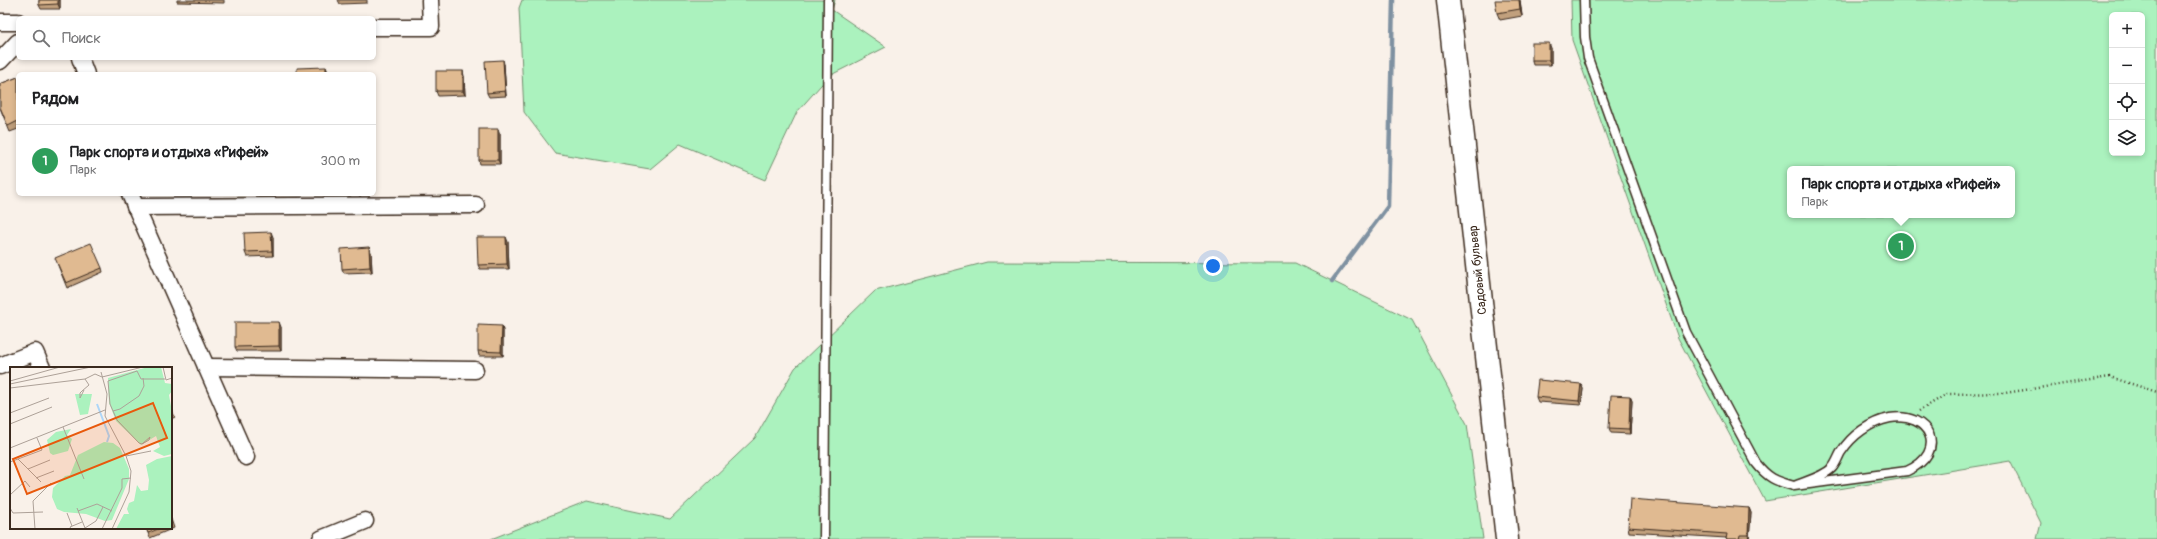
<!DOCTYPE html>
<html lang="ru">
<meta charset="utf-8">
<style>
:root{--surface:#fff;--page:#f6f6f6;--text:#202124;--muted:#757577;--line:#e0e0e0;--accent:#d1495b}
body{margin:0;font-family:Pangolin,sans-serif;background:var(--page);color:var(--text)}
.controls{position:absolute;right:12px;top:12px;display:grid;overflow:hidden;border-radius:6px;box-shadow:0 2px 6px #0003}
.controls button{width:36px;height:36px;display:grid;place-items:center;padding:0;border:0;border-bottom:1px solid var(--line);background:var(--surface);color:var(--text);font:20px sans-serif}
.you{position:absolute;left:1213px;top:266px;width:14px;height:14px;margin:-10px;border:3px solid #fff;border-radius:50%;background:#1a73e8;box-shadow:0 0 0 6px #1a73e833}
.badge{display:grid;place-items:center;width:26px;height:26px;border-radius:50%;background:var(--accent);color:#fff;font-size:13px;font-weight:700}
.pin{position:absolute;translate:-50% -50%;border:2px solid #fff;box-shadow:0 1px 4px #0006}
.popup{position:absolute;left:1787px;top:166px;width:228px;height:52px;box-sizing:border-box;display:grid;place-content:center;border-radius:6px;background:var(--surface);filter:drop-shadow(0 1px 3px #0005);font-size:13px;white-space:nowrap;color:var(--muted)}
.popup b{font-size:15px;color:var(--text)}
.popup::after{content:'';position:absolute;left:50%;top:100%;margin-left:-8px;border:8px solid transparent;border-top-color:var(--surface)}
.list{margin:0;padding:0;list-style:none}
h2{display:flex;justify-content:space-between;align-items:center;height:52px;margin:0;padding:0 16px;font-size:17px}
h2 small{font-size:13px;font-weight:400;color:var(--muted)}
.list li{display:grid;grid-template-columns:26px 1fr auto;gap:12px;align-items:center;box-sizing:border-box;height:72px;padding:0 16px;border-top:1px solid var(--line)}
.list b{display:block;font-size:15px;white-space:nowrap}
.list p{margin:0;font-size:13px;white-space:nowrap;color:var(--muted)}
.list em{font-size:13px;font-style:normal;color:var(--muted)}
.icon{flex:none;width:22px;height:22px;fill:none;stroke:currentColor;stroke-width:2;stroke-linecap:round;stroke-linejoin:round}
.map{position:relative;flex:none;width:2157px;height:539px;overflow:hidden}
.search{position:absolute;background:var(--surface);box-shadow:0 2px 6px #0003;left:16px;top:16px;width:360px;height:44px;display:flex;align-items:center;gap:10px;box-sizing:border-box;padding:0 14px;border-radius:6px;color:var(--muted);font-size:15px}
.panel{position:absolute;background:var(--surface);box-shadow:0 2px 6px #0003;left:16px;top:72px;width:360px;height:124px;border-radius:6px}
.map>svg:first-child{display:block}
.green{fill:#abf2be;stroke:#738e6e;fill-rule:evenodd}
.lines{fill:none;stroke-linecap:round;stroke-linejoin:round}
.stream{stroke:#7f91a1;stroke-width:4.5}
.lane-casing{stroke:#3b2a1e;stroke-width:11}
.street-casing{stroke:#3b2a1e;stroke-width:19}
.secondary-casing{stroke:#3b2a1e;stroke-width:25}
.path{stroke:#3b2a1e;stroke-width:2.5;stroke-dasharray:1 3;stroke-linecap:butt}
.lane{stroke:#fff;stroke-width:8}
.street{stroke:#fff;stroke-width:16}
.secondary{stroke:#fff;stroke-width:22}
.wall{fill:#c1a07d;stroke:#3b2a1e}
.shaded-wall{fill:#9d8266;stroke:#3b2a1e}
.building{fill:#e0ba91;stroke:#3b2a1e}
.labels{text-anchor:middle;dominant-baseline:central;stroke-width:3;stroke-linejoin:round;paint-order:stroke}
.street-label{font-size:12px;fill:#3b2a1e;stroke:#fff}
.inset-river{fill:none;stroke:#add6f8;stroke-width:2}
.inset-road{fill:none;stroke:#ada198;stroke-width:1}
.view{fill:#e8590c;fill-opacity:0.15;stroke:#e8590c;stroke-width:2}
.inset-edge{fill:none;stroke:#3b2a1e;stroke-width:2}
</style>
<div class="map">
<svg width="2157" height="539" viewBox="0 0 2157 539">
<rect width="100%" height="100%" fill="#f9f1e9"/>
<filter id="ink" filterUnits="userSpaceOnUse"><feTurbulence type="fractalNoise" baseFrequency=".025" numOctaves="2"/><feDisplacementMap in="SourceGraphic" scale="8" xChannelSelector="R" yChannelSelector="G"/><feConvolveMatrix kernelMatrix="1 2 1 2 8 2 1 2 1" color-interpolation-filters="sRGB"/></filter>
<g filter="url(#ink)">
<g class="green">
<path d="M522,0H835L832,10L886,47L829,76L797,112L765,180L680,144L650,169L555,153L524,112L519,8Z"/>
<path d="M1571,0H2157V539H2037L2041,523L2010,461L1765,501L1678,338L1572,40ZM2112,15H2142V153H2112ZM1790,169H2012V215H1790Z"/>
<path d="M987,262L1295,263L1412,320L1467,424L1483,539H491L587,501L670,519L755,438L795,368L875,291Z"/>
</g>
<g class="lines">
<path class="stream" d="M1332,281L1388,206L1393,0"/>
<defs>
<g id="lane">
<path d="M1584,0L1585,37L1588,58L1686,332L1756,463C1768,478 1775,481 1794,486L1907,471C1950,452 1929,411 1890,418C1870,422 1852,435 1841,452C1838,457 1836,464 1832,468C1823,477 1806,481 1794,486"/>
<path d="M824,539L828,0"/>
</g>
<g id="street">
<path d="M0,22H18"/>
<path d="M374,27H431L430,0"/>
<path d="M80,58L86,74"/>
<path d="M0,61L18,42"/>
<path d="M130,194L246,457"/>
<path d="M135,207L476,205"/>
<path d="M0,366L35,352L42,368"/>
<path d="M206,367L475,370"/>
<path d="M321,539L365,521"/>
</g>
<path id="secondary" d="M1448,0L1507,539"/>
</defs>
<use href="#lane" class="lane-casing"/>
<use href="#street" class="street-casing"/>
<use href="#secondary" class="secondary-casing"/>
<path class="path" d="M1919,411L1947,394L2005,393L2110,377L2157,392"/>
<use href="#lane" class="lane"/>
<use href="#street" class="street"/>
<use href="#secondary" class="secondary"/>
</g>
<g class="wall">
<path d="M39,0H60V9H41L39,5Z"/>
<path d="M177,0H224V3L177,2Z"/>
<path d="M338,0H367V3L340,4Z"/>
<path d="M1520,0L1522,16L1500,20L1497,13Z"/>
<path d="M1551,48V65H1533L1532,60Z"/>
<path d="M504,64L506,96L489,97L487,93Z"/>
<path d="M464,76L465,95L438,96L436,91Z"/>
<path d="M18,77V129L10,132L0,108V84Z"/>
<path d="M500,134V164H480L479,160Z"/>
<path d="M273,237V256L247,257L245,252Z"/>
<path d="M508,242L509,269H480L478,265Z"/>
<path d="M371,252L372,272L344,273L342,269Z"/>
<path d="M57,263L102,268L103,272L67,288Z"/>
<path d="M502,326L503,331V356H479L478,351Z"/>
<path d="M281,327V351H237L235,347Z"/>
<path d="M1581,384L1583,389L1581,405L1538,402L1536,397Z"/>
<path d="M1630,396L1632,401L1630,434L1611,433L1609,428Z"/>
<path d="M171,408L175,417L171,419Z"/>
<path d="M1749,508L1751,513L1749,539H1726V538L1629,532L1628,527Z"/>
<path d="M171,519L174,528L150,538L146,528H171Z"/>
</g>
<g class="shaded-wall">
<path d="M58,0H60V9L58,4Z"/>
<path d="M1519,0H1520L1522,16L1520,9Z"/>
<path d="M1549,43L1551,48V65L1549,60Z"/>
<path d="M503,60L504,64L506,96L505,91Z"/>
<path d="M326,67L328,72V74H326Z"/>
<path d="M463,71L464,76L465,95L463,91Z"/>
<path d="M498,129L500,134V164L498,160Z"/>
<path d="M271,232L273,237V256L272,251Z"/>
<path d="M506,237L508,242L509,269L507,264Z"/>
<path d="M369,247L371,252L372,272L370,267Z"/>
<path d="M279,322L281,327V351L279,346Z"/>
<path d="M502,326L503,331V356L501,352Z"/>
<path d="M1581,384L1583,389L1581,405L1579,401Z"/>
<path d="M1630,396L1632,401L1630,434L1629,429Z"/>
<path d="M1749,508L1751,513L1749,539L1748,535Z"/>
</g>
<g class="building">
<path d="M39,0H58V4L39,5Z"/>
<path d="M1495,0H1519L1520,9L1497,13Z"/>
<rect x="1532" y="43" width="17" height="17"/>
<path d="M503,60L505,91L487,93L485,61Z"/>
<path d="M326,67V74H297V68Z"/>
<rect x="436" y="71" width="27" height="20"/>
<path d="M18,77V121L8,126L0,107V84Z"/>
<rect x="479" y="129" width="19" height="31"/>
<path d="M271,232L272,251L245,252L244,233Z"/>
<path d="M477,237H506L507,264L478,265Z"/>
<path d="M91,243L102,268L66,283L55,258Z"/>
<path d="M369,247L370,267L342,269L341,249Z"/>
<path d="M235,322H279V346L235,347Z"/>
<path d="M478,325L502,326L501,352L478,351Z"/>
<path d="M1538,380L1581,384L1579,401L1536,397Z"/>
<path d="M1611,395L1630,396L1629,429L1609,428Z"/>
<path d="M171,408L173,412L171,414Z"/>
<path d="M1630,499L1749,508L1748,535H1740L1739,539H1726L1727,534L1628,527Z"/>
<path d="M146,528H161L148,533Z"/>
</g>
</g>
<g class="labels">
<g class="street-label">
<text transform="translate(1478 270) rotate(-96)">Садовый бульвар</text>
</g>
</g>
<g transform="translate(10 367)">
<rect width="162" height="162" fill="#f9f1e9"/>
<path d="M138,0H151L155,16L162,17V24L159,28L162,45V87L154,89L143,84L150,80L146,69L131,78L106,54L99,36L98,11ZM65,27H82L78,47L70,48ZM61,62L57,68L62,72L58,84L43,88L40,86L37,73L46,65ZM94,75L103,76L110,81L119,102V112L102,153L95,154L76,147L54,145L47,142L42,130L43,121L55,109L60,108L68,88ZM162,89V162H106L114,147H119L117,142L119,136L124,134L127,118L131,124L138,123L139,113L136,98L147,92Z" fill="#abf2be"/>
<path class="inset-river" d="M87,37L99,69L97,75"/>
<path class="inset-road" d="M153,0L156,13L162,11M127,4L98,14L100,37L107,53L129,76L132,77L139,73L140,70L132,77M127,4L131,12H155M91,5L97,27L95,49L116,89L121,104L119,125L102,162M0,14L50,0M0,17L81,0M0,21L75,12L85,7L92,10L133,0M74,23L70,31V26L72,24L79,18L75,12M103,44L110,42L129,29L134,19L133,11M0,46L39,31M0,57L42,40M53,60L74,112M0,81L95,43M116,89L141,84M8,92L31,115M0,95L32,83L27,71M18,102L40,93M26,111L44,104M0,128L15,114L20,120M0,141L3,146L33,145M67,141L75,161M68,144L87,137L102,144M57,146L62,159M75,161L86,154L93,140M25,162L23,134L41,116M61,162L60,160L72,155M92,162L112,121V112L121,111"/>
<path class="view" d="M143,36L157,71L17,127L3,92Z"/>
<rect width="162" height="162" class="inset-edge"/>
</g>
</svg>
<div class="controls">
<button>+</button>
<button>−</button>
<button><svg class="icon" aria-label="locate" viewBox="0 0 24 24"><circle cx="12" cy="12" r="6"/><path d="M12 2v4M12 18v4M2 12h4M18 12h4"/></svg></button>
<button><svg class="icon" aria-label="layers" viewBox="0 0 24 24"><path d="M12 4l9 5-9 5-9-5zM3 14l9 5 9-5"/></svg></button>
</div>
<div class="you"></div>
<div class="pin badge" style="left:1901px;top:246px;background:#2e9e5b">1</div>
<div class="popup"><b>Парк спорта и отдыха «Рифей»</b>Парк</div>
<div class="search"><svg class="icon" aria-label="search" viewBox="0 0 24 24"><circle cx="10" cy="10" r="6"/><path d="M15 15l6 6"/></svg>Поиск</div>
<section class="panel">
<h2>Рядом<small></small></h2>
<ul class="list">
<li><span class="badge" style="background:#2e9e5b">1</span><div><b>Парк спорта и отдыха «Рифей»</b><p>Парк</p></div><em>300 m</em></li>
</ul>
</section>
</div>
